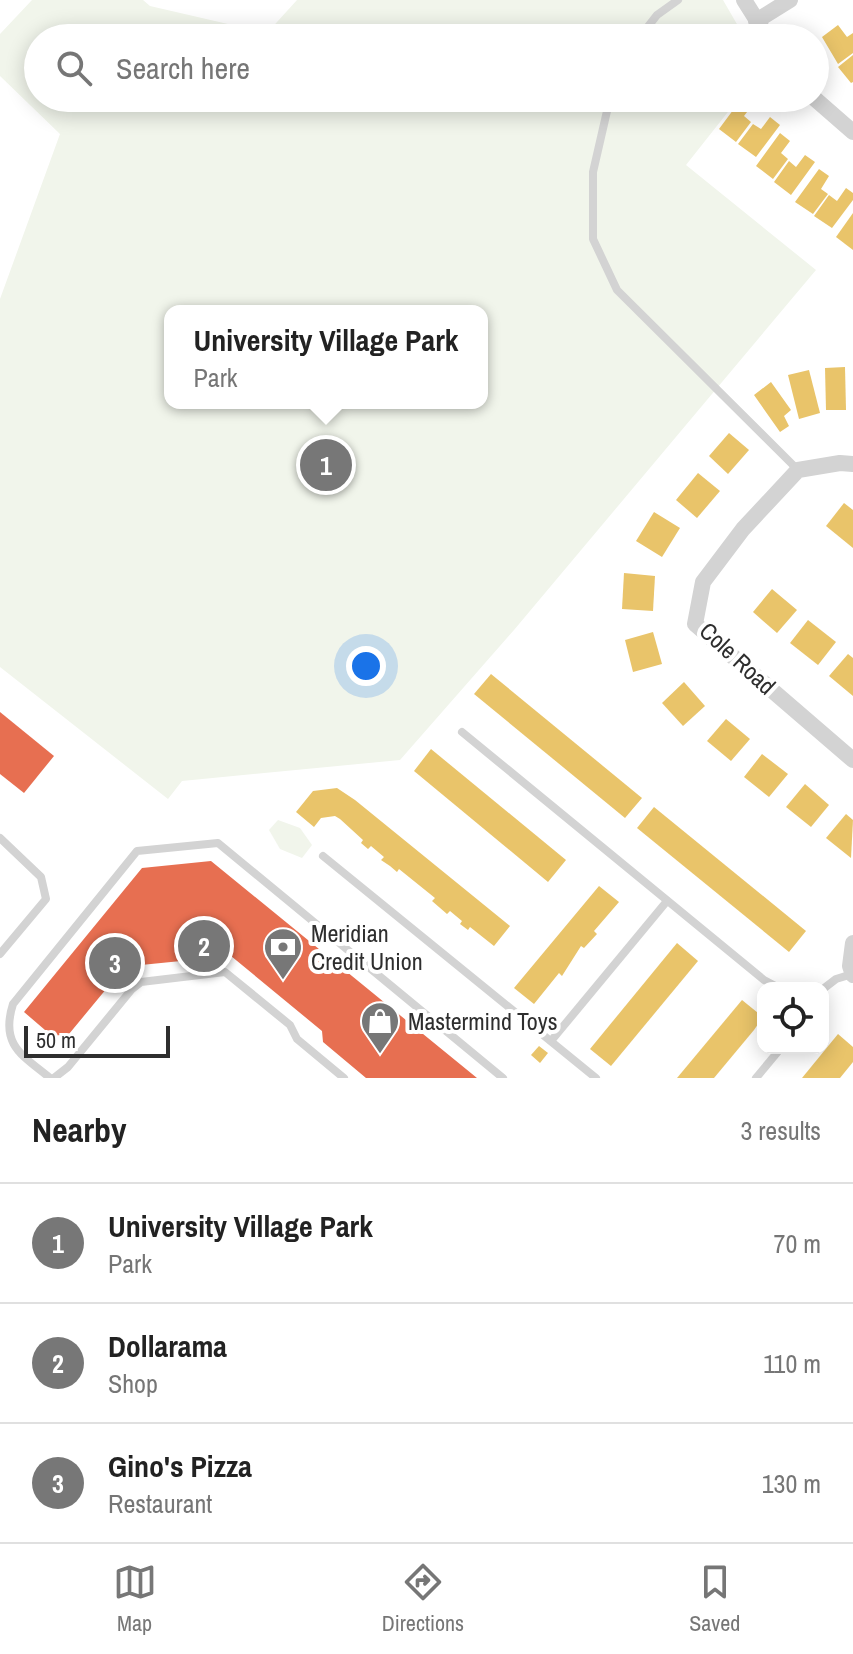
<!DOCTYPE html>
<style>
:root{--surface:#fff;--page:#f6f6f6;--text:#222;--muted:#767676;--line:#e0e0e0;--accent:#777}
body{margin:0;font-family:"Archivo Narrow",sans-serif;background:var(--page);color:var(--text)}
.controls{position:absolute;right:24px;bottom:24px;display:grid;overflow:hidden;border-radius:16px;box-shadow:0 4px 20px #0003}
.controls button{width:72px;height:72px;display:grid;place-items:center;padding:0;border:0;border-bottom:2px solid var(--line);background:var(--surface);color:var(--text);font:40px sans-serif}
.scale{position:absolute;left:24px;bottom:20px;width:146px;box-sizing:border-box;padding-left:8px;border:4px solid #2e2e2e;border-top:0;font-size:22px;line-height:28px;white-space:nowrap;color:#2e2e2e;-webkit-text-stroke:6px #fff;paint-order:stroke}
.you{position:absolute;left:366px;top:666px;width:28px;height:28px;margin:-20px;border:6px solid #fff;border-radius:50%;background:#1a73e8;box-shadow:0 0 0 12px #1a73e833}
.badge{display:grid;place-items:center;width:52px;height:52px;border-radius:50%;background:var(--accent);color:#fff;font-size:26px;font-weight:700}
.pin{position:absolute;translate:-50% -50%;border:4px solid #fff;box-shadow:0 2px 8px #0006}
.popup{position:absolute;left:164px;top:305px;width:324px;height:104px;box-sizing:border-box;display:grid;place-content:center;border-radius:16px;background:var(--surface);filter:drop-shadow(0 2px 6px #0005);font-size:26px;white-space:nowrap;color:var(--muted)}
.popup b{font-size:30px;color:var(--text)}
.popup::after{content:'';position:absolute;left:50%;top:100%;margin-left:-16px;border:16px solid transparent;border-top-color:var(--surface)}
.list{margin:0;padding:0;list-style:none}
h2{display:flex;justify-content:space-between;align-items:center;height:104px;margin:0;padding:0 32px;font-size:34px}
h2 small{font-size:26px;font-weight:400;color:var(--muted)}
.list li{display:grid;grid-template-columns:52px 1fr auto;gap:24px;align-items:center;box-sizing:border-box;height:120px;padding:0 32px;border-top:2px solid var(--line)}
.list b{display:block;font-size:30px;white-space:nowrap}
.list p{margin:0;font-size:26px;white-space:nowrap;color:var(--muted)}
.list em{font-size:26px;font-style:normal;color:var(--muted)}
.icon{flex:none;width:44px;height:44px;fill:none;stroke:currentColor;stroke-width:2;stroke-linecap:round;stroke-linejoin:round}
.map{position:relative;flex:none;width:853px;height:1078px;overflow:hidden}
.search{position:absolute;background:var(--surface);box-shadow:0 4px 20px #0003;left:24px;right:24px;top:24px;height:88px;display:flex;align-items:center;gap:20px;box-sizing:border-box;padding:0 28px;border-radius:44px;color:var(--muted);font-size:30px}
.sheet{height:464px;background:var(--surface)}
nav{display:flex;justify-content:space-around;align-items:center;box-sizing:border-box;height:112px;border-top:2px solid var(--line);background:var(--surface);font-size:22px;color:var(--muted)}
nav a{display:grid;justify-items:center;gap:4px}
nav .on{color:var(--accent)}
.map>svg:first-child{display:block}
.green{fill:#f1f5eb;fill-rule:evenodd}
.homes{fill:#e9c46a}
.shops{fill:#e76f51}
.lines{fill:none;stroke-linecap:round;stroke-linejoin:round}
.service{stroke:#d3d3d3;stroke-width:8}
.minor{stroke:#d3d3d3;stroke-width:16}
.labels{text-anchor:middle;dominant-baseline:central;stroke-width:8;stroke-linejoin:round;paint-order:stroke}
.street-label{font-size:24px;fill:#2e2e2e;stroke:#fff}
.poi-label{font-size:24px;fill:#2e2e2e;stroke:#fff;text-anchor:start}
</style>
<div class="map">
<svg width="853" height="1078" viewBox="0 0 853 1078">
<rect width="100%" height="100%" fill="#fff"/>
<g class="green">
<path d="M32,0H143L150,6L267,33L297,0H723L745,38H38V98H739L686,165L816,270L514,630L400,760L182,781L168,799L0,667V299L60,134L0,76V34ZM170,311H482V403H170Z"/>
<path d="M278,820L300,828L312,845L302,858L280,849L269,830Z"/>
</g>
<g class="homes">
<path d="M838,25L847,37L853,33V53L838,64L822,37Z"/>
<path d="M853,55V82L851,83L838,67Z"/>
<path d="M742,98L753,104L744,116L751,122L736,142L719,129Z"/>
<path d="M770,117L780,125L756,157L738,144L753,124L761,129Z"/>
<path d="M780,133L790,141L781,153L788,159L773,179L756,166Z"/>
<path d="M805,155L815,162L791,195L774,182L789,161L796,167Z"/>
<path d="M819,169L829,176L821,189L828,194L813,214L795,202Z"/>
<path d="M846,188L853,193V200L832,228L814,216L829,195L837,201Z"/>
<path d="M853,213V250L836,237Z"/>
<path d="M845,367L846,410H826L825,368Z"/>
<path d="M809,370L820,413L799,419L788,375Z"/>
<path d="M771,382L791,410L784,416L789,426L780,432L754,395Z"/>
<path d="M729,433L749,450L728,474L709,456Z"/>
<path d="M698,473L720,491L697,518L676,500Z"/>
<path d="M844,503L853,510V548L826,526Z"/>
<path d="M654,512L680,528L662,557L636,541Z"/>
<path d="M624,573L655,576L653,611L622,609Z"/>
<path d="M772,589L797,610L777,633L753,612Z"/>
<path d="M808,620L836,642L818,665L790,643Z"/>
<path d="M653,632L662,664L633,672L625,640Z"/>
<path d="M848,654L853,658V696L829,676Z"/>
<path d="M491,674L642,798L625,818L474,694Z"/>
<path d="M684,682L705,706L683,726L662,703Z"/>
<path d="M726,719L750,739L731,761L707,741Z"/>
<path d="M431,749L566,860L548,882L414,771Z"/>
<path d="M762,754L788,774L769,797L744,777Z"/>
<path d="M805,784L829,805L811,827L786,807Z"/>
<path d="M337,788L355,800L510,926L494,946L470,927L468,930L460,924L462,921L450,911L447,914L432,901L435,898L399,869L397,872L390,866L381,860L384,857L371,846L368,849L361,843L363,840L340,819L335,816L321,818L314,827L296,812L313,791Z"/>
<path d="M654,807L806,931L789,952L637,828Z"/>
<path d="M846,814L853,820L851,858L826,838Z"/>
<path d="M599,886L619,902L594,931L597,934L584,948L581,946L562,976L559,973L534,1004L514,988Z"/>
<path d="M677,943L698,961L611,1066L590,1049Z"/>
<path d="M742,1000L763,1017L754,1030L714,1078H677Z"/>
<path d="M838,1034L853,1047V1062L840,1078H802Z"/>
<path d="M539,1046L548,1053L540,1063L531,1055Z"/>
</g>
<g class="shops">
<path d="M0,712L54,756L24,793L0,774Z"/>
<path d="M211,861L477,1078H366L323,1042L322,1031L231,956L131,966L111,991L107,988L69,1034L52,1036L24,1012L142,868Z"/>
</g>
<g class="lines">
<g class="service">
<path d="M639,38L657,15L678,0"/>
<path d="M610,98L593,172V239L617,290L798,470"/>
<path d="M462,732L764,980L779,988"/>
<path d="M0,838L41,877L46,899L0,954"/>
<path d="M323,856L596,1078"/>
<path d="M823,989L836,979L852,974"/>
<path d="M551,1041L667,901"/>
<path d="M50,1078C22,1055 0,1045 13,1004L137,851L218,843L503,1078"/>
<path d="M54,1078L68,1067L132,989L141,982L225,972L290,1025L297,1039L344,1078"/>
<path d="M756,1078L781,1048"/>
</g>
<g class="minor">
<path d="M744,0L768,38"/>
<path d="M756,21L790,0"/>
<path d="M814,98L853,132"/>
<path d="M853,464L840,463L798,470L743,529L703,582L695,624L853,760"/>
<path d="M853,943L850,966L853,975"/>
</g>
</g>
<defs>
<symbol id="bank-pin" viewBox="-11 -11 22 30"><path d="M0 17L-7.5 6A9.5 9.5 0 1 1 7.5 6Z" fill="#777" stroke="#fff"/><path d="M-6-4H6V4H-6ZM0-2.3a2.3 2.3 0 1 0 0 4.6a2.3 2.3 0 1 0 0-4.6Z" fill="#fff"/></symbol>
<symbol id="shop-pin" viewBox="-11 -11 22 30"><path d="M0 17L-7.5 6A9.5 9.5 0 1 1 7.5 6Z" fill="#777" stroke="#fff"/><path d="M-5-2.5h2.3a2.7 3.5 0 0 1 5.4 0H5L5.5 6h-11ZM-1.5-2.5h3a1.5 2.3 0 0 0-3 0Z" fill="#fff"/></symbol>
</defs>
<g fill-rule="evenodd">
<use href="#bank-pin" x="261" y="925" width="44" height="60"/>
<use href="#shop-pin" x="358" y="999" width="44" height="60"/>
</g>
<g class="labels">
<g class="street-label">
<text transform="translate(738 658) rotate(43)">Cole Road</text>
</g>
<g class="poi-label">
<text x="311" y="933">Meridian<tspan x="311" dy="28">Credit Union</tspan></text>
<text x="408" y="1021">Mastermind Toys</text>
</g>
</g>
</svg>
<div class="controls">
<button><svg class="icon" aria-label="locate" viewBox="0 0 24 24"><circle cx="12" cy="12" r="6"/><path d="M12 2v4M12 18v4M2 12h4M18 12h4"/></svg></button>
</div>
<div class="scale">50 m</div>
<div class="you"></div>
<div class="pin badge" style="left:326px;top:465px">1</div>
<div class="popup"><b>University Village Park</b>Park</div>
<div class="pin badge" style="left:204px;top:946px">2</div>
<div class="pin badge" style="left:115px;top:963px">3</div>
<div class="search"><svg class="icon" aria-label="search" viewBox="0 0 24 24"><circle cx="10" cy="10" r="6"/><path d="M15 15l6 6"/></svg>Search here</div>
</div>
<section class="sheet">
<h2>Nearby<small>3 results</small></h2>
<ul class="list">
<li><span class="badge">1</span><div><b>University Village Park</b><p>Park</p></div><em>70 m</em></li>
<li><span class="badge">2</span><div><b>Dollarama</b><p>Shop</p></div><em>110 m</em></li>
<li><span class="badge">3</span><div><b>Gino's Pizza</b><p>Restaurant</p></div><em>130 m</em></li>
</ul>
</section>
<nav>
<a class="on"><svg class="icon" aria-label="map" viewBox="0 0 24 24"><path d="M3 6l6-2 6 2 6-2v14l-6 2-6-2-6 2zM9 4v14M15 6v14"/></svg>Map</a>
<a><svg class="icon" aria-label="directions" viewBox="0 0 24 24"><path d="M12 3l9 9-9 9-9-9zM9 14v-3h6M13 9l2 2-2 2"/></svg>Directions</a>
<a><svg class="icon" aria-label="saved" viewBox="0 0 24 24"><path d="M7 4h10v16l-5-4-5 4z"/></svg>Saved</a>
</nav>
